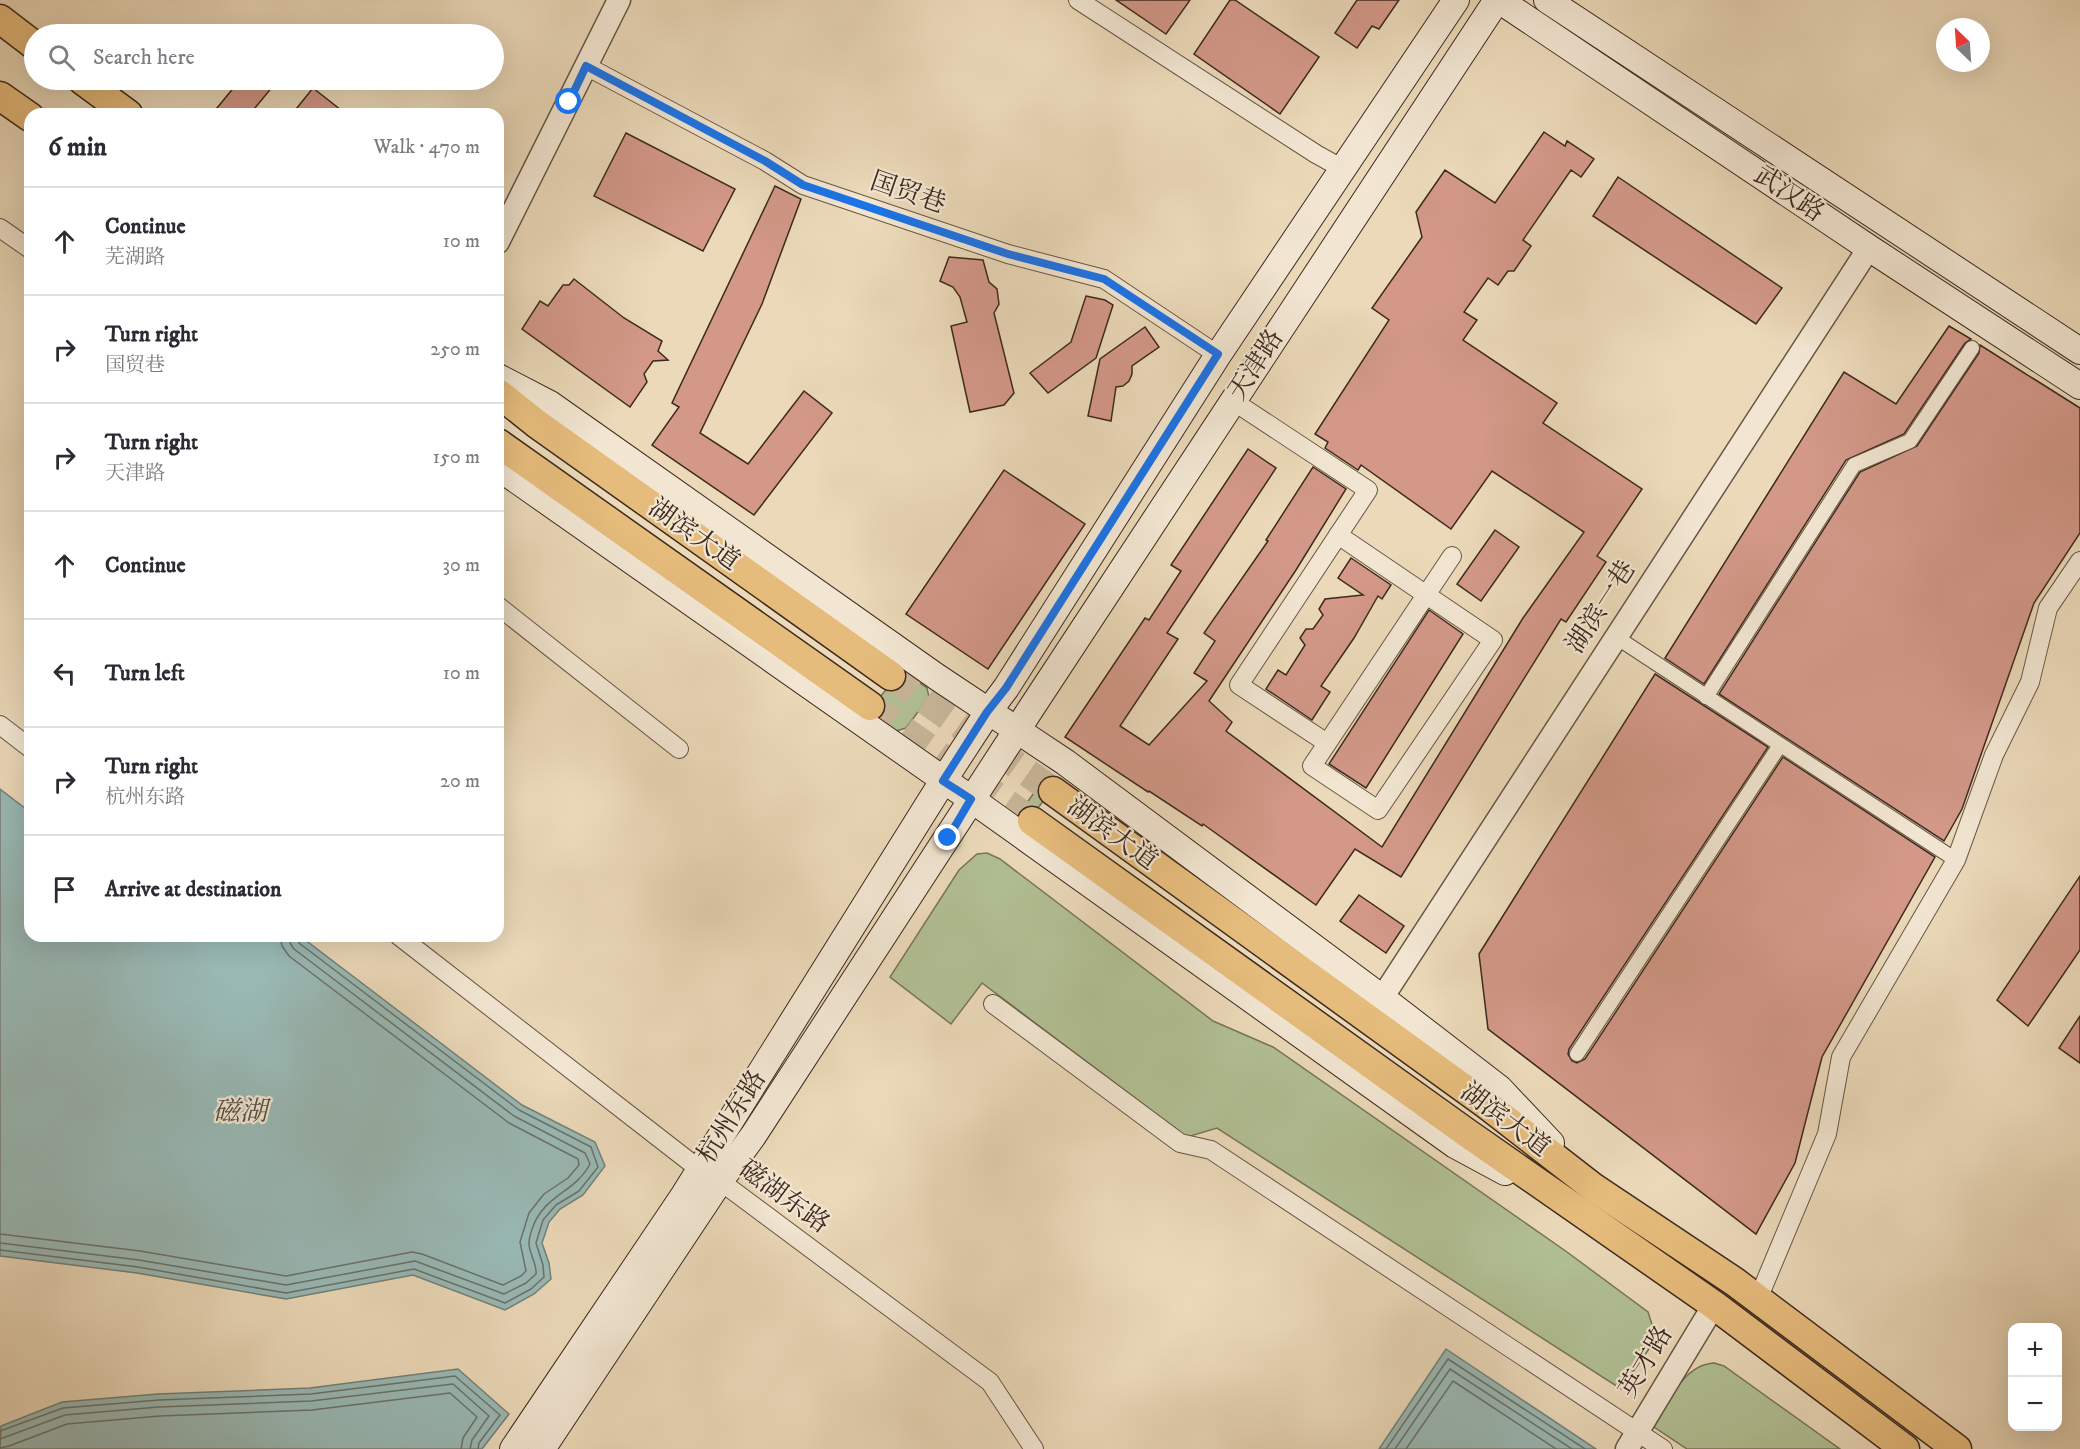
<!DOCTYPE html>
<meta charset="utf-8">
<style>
:root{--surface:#fff;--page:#f2f2f3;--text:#2b2b33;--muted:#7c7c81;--line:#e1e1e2}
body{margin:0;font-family:"IM FELL DW Pica","Noto Serif SC",serif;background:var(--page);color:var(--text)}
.controls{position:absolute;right:18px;bottom:18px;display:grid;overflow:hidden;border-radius:12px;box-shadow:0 6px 24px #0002}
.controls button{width:54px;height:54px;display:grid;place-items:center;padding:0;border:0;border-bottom:2px solid var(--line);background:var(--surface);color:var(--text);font:30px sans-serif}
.compass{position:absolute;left:1936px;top:18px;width:54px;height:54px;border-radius:50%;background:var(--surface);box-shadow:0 6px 24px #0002;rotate:335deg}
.stop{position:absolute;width:18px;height:18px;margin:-14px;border:4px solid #1a73e8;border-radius:50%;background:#fff}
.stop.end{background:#1a73e8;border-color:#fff;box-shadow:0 2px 6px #0008}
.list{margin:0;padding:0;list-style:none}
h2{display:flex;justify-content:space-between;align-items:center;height:78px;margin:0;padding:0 24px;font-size:26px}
h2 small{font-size:20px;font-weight:400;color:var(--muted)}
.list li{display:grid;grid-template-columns:39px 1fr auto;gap:18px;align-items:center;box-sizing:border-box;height:108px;padding:0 24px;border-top:2px solid var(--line)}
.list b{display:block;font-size:22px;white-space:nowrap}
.list p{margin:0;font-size:20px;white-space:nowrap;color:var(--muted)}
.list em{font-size:20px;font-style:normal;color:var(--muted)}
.icon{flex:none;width:33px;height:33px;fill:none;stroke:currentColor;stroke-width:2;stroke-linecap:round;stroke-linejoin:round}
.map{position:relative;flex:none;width:2080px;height:1449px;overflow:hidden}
.search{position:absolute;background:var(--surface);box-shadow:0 6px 24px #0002;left:24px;top:24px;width:480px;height:66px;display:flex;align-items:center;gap:15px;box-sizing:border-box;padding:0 21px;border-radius:33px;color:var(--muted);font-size:22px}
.panel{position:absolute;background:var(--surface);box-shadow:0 6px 24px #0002;left:24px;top:108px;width:480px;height:834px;border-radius:18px}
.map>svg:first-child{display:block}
.green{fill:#b1c094;stroke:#777559;stroke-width:1.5}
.water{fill:#99b9b5;stroke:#748079;stroke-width:1.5}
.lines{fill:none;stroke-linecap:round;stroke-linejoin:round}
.shore{stroke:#6b726a;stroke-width:1.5}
.building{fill:#d39888;stroke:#3d2a1e;stroke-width:1.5}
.primary-tunnel{stroke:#c8b69a;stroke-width:28;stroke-dasharray:28 14;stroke-linecap:butt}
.pedestrian-casing{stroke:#685645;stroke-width:16}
.minor-casing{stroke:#685645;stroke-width:20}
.tertiary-casing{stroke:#685645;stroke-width:25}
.secondary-casing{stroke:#3d2a1e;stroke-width:28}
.primary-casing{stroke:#3d2a1e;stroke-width:31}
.pedestrian{stroke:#f2e6d2;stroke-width:14}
.minor{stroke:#f2e6d2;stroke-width:18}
.tertiary{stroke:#f2e6d2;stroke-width:22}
.secondary{stroke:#f2e6d2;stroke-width:26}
.primary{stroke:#e6bc7c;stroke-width:28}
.route{stroke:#1a73e8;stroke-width:8}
.labels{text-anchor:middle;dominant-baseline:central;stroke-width:4.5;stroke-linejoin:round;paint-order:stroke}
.street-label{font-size:26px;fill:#3d2a1e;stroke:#f2e6d2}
.water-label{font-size:27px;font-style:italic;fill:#544e44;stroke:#f2e6d2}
</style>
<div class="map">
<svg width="2080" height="1449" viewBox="0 0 2080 1449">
<rect width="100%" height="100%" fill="#ebd9b9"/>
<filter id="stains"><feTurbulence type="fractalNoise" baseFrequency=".00333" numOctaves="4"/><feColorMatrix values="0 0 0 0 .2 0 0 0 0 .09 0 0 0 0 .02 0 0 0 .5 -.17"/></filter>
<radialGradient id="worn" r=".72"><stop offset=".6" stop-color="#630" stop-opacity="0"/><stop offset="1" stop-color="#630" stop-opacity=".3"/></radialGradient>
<g class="green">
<path d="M901,670L927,688L929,697L906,728L893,732L867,714Z"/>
<path d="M1045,778L1055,785L1027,823L1017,816Z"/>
<path d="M987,853L1000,859L1213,1021L1273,1047L1567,1252L1648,1312L1654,1331L1649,1349L1621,1389L1217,1128L1187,1137L982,983L951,1024L890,977L959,870L977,854Z"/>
<path d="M1714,1363L1724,1366L1840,1449H1687L1654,1427C1669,1403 1682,1365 1714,1363Z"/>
</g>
<g class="water">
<path d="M0,789L30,812V936H300L522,1105L595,1142L605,1166L583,1195L560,1209L549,1222L542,1243L549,1263L551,1279L534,1294L505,1310L413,1275L286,1299L137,1273L0,1256Z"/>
<path d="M1446,1349L1596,1449H1379Z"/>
<path d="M458,1369L509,1414L482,1449H0L1,1426L62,1402L158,1394L310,1388Z"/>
</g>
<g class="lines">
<g class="shore">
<path d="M0,1234L140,1251L286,1276L412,1252L422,1254L503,1285L521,1276L526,1271L520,1242L529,1213L544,1194L568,1178L579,1165L578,1159L509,1123L289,956L282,946L280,936"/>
<path d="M0,1243L139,1260L286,1285L415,1261L504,1294L526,1283L536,1274C537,1263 529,1254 529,1243C529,1238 531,1233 532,1229C544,1194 574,1194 590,1164L585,1153L514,1116L294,949L290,943L289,936"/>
<path d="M0,1250L138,1267L286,1293L414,1269L505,1303L531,1289L544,1277L543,1265L536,1243L543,1220L556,1205L579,1191L598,1167L591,1147L519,1110L299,943L297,936"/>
<path d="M0,1431L63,1408L159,1400L311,1394L455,1376L500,1415L479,1443L478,1449"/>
<path d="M0,1439L65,1415L159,1407L311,1401L453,1384L489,1416L472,1440L470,1449"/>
<path d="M0,1448L9,1446L67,1424L160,1416L312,1410L450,1393L477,1417L463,1438L461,1449"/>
<path d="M1386,1449L1448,1359L1585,1449"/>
<path d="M1395,1449L1450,1369L1572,1449"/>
<path d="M1406,1449L1453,1381L1556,1449"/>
</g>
</g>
<g class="building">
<path d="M1116,0H1190L1166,34Z"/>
<path d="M1230,0H1235L1319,57L1280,114L1194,54Z"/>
<path d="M1357,0H1399L1379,29L1372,26L1357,48L1335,33Z"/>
<path d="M240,80H278L250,114H212Z"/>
<path d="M313,88L346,114H292Z"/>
<path d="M1544,132L1565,146L1567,141L1594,159L1581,177L1571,170L1523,240L1531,246L1514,271H1508L1498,285L1488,278L1464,312L1477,320L1463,340L1557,403L1543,423L1642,489L1597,556L1606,562L1566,622L1561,619L1401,877L1355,849L1316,905L1203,824L1202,826L1149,791L1148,792L1065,737L1145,618L1149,620L1181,571L1171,565L1248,449L1276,468L1167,633L1178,639L1120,726L1149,745L1207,681L1194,673L1215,641L1204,633L1268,541L1266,540L1313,467L1346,489L1296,570L1209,701L1232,722L1226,731L1382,847L1523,618L1584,532L1492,471L1451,529L1361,465L1358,470L1325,448L1328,442L1315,434L1389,320L1372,308L1422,237L1416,212L1445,170L1495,203Z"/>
<path d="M626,133L735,189L703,251L594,196Z"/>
<path d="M1618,177L1782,288L1756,324L1593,216Z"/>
<path d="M775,186L801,199L762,304L700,433L748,464L804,391L832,413L754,515L652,445L679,407L672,403Z"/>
<path d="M949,257L983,260L989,282L997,289L999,304L994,313L1014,393L1004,405L970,412L951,326L967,322L960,297L953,287L940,281Z"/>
<path d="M574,279L624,318L662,341L658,351L668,360L653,361L644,374L647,382L630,407L522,329L540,301L548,306L563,285H569Z"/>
<path d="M1086,296L1105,300L1113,305L1096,358L1048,393L1030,373L1071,342Z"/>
<path d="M1949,326L1971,339L1965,343L1904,434L1846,460L1704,684L1665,658L1844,372L1896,404Z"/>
<path d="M1145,327L1159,347L1132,366V374L1129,381L1123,386L1116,387L1111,421L1088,416L1100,359Z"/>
<path d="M1980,345L2080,408V533L2034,603L1962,809L1944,841L1719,694L1860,472L1917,446L1979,353Z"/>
<path d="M1004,470L1085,524L988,669L906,614Z"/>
<path d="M1495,530L1519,547L1481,601L1457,584Z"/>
<path d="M1351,558L1391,585L1382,599L1378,596L1354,638L1321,686L1330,692L1312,720L1266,689L1278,670L1286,675L1305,645L1300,638L1306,629H1313L1323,615L1319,609L1325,599L1363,595L1338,578Z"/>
<path d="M1429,610L1463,634L1366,788L1329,764Z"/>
<path d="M1655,674L1768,747L1569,1049L1568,1054L1572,1061L1577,1063L1585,1059L1783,757L1935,857L1822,1057L1795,1163L1756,1234L1488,1029L1479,954Z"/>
<path d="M2080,876V950L2028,1026L1997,1000Z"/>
<path d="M1359,895L1404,926L1386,953L1340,921Z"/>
<path d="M2080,1016V1063L2059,1048Z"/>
</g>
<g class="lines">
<g class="primary-tunnel">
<path d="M891,676L1053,791"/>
<path d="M870,706L1032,821"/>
</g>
<defs>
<g id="pedestrian">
<path d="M1616,637L1956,860"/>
<path d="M1706,697L1854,465L1910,441L1972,348"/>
<path d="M1577,1054L1780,745"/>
</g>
<g id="minor">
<path d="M1078,0L1316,154L1343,169"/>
<path d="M586,66L765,161L803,185L1008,254L1104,279L1218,355"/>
<path d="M0,228L30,249"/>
<path d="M1233,401L1368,490L1239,685L1327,743"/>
<path d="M1338,535L1493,640L1378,810L1312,766L1452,556"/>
<path d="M498,606L679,749"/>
<path d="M0,725L30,748"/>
<path d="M399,936L699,1169L720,1181L990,1382L1034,1449"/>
<path d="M993,1004L1180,1143L1211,1150L1663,1449"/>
<path d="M1758,1299L1827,1134L1841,1057L1956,860L1994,755L2030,682L2048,608L2080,561"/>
</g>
<g id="tertiary">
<path d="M498,242L619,0"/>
<path d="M1382,998L1869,248"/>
<path d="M1627,1449L1714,1305"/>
</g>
<g id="secondary">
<path d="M1499,0L1869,248L2080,386"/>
<path d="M1547,0L2080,351"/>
<path d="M498,377L550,404L937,677L1065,762L1382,998L1499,1088L1551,1143"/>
<path d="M498,467L971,799L1455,1145L1505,1172"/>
<path d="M513,1449L684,1195L943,781L988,712L1006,688L1218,355L1456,0"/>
<path d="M542,1449L720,1181L753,1136L1032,707L1497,0"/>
</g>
<g id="primary">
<path d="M0,19L34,45"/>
<path d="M82,80L128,114"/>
<path d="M0,96L30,117"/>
<path d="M498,393L537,424L891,676"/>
<path d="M498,443L870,706"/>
<path d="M1053,791L1487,1105L1594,1188L1735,1282L1957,1449"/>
<path d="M1032,821L1467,1133L1714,1305L1905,1449"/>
</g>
</defs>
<use href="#pedestrian" class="pedestrian-casing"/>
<use href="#minor" class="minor-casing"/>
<use href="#tertiary" class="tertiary-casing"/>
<use href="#secondary" class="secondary-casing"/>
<use href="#primary" class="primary-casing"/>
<use href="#pedestrian" class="pedestrian"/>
<use href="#minor" class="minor"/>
<use href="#tertiary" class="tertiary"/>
<use href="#secondary" class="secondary"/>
<use href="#primary" class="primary"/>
</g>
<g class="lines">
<path class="route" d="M569,102L586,66L765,161L803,185L1008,254L1104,279L1218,354L1006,688L987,712L943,781L971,799L948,838"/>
</g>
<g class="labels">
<g class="street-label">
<text transform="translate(908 193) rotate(19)">国贸巷</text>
<text transform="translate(1789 194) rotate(34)">武汉路</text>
<text transform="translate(1256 365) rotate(-57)">天津路</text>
<text transform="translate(694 535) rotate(35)">湖滨大道</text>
<text transform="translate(1601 607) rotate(-57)">湖滨一巷</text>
<text transform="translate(1112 834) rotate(36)">湖滨大道</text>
<text transform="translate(732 1117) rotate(-58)">杭州东路</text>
<text transform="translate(1505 1120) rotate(37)">湖滨大道</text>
<text transform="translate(784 1197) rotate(36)">磁湖东路</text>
<text transform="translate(1646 1362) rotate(-59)">英才路</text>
</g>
<g class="water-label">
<text x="240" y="1112">磁湖</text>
</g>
</g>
<rect width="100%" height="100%" filter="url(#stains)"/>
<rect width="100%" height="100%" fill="url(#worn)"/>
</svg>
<div class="controls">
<button>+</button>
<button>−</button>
</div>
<svg class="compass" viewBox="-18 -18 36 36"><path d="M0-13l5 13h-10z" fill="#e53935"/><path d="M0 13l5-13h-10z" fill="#7c7c81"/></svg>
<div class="stop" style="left:569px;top:102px"></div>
<div class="stop end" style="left:948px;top:838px"></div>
<div class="search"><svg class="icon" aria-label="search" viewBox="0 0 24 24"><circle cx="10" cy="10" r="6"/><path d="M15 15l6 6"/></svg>Search here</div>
<section class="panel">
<h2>6 min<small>Walk · 470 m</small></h2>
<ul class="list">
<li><svg class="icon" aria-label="ahead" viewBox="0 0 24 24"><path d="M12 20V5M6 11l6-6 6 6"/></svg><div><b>Continue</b><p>芜湖路</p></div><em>10 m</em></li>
<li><svg class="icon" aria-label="right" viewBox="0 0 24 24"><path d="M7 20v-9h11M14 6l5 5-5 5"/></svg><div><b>Turn right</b><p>国贸巷</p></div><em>250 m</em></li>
<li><svg class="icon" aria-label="right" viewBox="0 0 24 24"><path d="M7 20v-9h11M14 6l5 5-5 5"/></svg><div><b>Turn right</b><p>天津路</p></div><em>150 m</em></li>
<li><svg class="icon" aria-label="ahead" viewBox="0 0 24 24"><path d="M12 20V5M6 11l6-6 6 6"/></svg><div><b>Continue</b></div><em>30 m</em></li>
<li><svg class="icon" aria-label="left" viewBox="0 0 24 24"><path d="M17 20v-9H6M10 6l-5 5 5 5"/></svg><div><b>Turn left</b></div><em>10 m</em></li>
<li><svg class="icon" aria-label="right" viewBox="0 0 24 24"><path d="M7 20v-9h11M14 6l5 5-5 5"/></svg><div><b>Turn right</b><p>杭州东路</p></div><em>20 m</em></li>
<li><svg class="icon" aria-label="arrive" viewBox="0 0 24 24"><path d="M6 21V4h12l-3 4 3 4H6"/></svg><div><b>Arrive at destination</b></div></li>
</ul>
</section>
</div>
